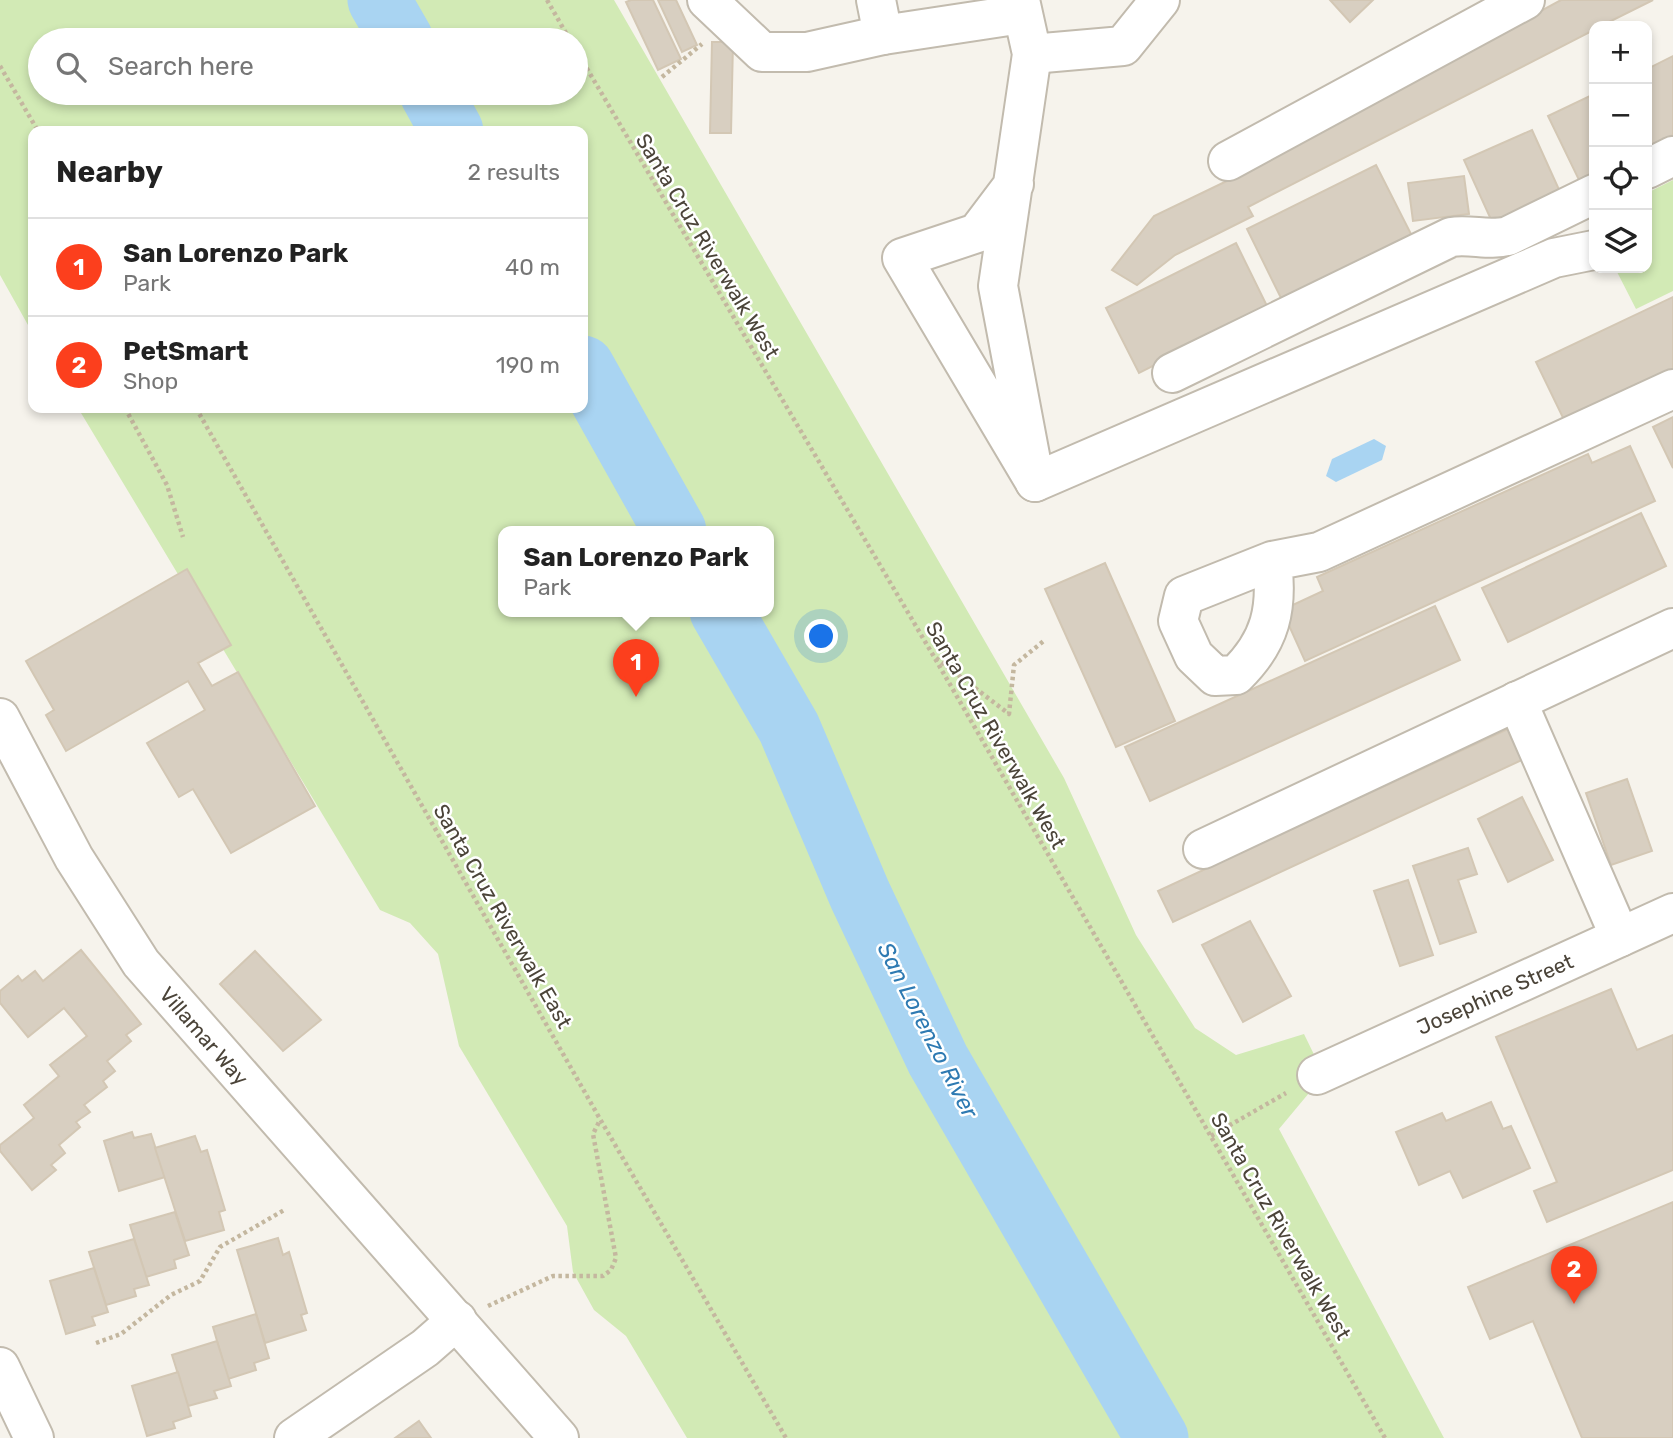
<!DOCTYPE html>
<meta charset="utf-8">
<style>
:root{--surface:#fff;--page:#f2f2f2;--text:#222;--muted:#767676;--line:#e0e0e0;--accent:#fc3f1d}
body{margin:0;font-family:Rubik,sans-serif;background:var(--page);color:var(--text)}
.controls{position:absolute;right:21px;top:21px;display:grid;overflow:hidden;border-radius:14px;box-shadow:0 4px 10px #0003}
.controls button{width:63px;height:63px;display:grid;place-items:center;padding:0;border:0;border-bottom:2px solid var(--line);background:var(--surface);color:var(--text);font:35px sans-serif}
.you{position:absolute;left:822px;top:637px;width:24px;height:24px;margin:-18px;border:5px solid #fff;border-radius:50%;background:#1a73e8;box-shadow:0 0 0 10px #1a73e833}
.badge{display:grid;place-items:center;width:46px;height:46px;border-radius:50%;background:var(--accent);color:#fff;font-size:23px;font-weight:700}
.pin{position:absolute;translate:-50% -58px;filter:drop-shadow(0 2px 4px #0008)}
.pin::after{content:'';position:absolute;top:37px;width:24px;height:21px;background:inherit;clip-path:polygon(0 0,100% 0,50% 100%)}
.popup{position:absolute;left:498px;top:526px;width:276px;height:91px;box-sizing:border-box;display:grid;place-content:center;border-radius:14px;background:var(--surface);filter:drop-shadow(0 2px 5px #0005);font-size:23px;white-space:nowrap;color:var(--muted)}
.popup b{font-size:26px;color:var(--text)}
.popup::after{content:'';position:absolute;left:50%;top:100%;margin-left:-14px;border:14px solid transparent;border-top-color:var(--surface)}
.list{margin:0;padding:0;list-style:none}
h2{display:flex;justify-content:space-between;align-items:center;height:91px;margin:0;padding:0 28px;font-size:30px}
h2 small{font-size:23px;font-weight:400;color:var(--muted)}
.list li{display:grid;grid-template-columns:46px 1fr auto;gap:21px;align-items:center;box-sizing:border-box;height:98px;padding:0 28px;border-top:2px solid var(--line)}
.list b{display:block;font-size:26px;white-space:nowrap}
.list p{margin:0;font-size:23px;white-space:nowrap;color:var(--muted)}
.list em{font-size:23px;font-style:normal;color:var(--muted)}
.icon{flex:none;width:38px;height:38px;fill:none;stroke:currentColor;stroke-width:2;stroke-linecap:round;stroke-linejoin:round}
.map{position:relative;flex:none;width:1673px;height:1438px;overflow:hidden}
.search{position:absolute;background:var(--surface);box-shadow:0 4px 10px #0003;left:28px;top:28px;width:560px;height:77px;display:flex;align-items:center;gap:18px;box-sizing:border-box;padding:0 24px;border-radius:38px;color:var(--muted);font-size:26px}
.panel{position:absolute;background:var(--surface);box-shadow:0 4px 10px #0003;left:28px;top:126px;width:560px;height:287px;border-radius:14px}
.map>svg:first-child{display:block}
.green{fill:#d2eab5;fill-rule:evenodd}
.water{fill:#a9d4f2}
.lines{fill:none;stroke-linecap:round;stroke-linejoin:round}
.river{stroke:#a9d4f2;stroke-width:63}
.building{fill:#d8cfc1;stroke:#d3c7b4;stroke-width:2}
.minor-casing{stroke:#c2bbae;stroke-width:42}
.path{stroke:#c4b79f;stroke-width:4.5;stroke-dasharray:3.5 3.5;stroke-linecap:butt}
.minor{stroke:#fff;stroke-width:38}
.labels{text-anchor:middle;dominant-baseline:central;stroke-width:5;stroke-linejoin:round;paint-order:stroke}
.street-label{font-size:21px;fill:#4b4439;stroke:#fff}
.water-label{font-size:23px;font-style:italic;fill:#2e7ab2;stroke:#fff}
</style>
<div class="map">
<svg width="1673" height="1438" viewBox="0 0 1673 1438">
<rect width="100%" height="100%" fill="#f6f3ec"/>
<g class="green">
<path d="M0,0H614L1064,778L1136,935L1195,1028L1236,1055L1304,1034L1324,1075L1279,1129L1444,1438H687L626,1336L594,1310L573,1272L567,1226L459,1046L438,954L410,923L380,910L78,408H583V131H33V334L0,275ZM40,40H576V93H40ZM503,531H769V611H503Z"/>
<path d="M1673,180V291L1636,309L1615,268H1647V193Z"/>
</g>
<path class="water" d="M1374,439L1386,446L1382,460L1336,482L1326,476L1332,459Z"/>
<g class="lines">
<g class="river">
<path d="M379,0L402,40"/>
<path d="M431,93L452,131"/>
<path d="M583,367L675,531"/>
<path d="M721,611L789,728L860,895L938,1060L1157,1438"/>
</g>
</g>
<g class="building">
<path d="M631,0H653L681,59L658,70L626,2Z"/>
<path d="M658,0H676L697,45L682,52Z"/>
<path d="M1330,0H1373L1350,22Z"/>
<path d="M1561,0H1653L1601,26H1594V30L1248,207L1253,216L1175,255L1137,285L1112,270L1154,216L1231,179Z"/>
<path d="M712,42H733L731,133H710Z"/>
<path d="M1673,56V135L1647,147V69Z"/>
<path d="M1594,94V172L1579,180L1548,116Z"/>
<path d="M1532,130L1561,194L1493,224L1464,160Z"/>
<path d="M1376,165L1412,236L1282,300L1247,229Z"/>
<path d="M1464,176L1469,214L1413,221L1408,183Z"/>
<path d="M1236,243L1268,308L1139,373L1106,308Z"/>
<path d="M1673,297V376L1567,426L1536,362Z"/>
<path d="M1673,417V468L1653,427Z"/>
<path d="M1630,446L1655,501L1305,661L1282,610L1323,591L1317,577L1588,454L1592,463Z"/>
<path d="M1641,513L1666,566L1508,642L1482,588Z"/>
<path d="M1105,563L1175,721L1116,747L1045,589Z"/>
<path d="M187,569L231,645L198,663L212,686L238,672L315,806L231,853L193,789L179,797L147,743L205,710L188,681L66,751L46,715L54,710L26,661Z"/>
<path d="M1435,606L1460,660L1150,801L1125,747Z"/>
<path d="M1510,728L1524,759L1173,922L1158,891Z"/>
<path d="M1627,779L1652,851L1611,865L1586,793Z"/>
<path d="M1522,797L1553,860L1508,882L1478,819Z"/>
<path d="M1468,848L1477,874L1458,880L1476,932L1440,944L1413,866Z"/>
<path d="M1408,880L1433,955L1400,966L1374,891Z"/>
<path d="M1250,921L1291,996L1243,1022L1202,945Z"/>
<path d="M81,950L141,1024L126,1035L131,1041L107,1061L115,1071L103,1081L107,1087L84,1105L90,1112L76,1122L80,1127L59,1145L65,1153L51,1165L56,1170L32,1190L0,1151V1145L34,1118L24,1105L59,1076L50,1065L87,1036L64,1008L28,1037L0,1003V991L18,976L22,981L35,971L43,981Z"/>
<path d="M255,951L321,1020L283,1051L220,984Z"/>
<path d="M1611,989L1637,1050L1673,1035V1170L1547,1222L1534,1191L1557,1182L1496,1037Z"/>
<path d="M1491,1102L1503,1129L1511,1126L1530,1168L1463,1198L1450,1171L1419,1185L1396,1132L1442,1113L1446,1121Z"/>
<path d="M132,1132L134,1138L151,1134L165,1177L119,1191L104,1141Z"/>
<path d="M195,1136L201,1152L207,1150L225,1210L219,1212L224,1230L185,1241L155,1148Z"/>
<path d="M1673,1202V1438H1582L1533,1321L1490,1339L1468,1287Z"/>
<path d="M175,1212L189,1255L174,1260L176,1268L146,1277L130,1225Z"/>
<path d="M278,1238L283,1255L289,1252L307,1313L301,1315L306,1330L265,1343L237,1250Z"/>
<path d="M134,1239L149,1285L134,1289L136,1296L106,1305L89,1252Z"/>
<path d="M94,1268L108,1312L92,1317L95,1325L66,1334L50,1281Z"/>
<path d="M256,1314L269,1358L254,1363L256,1370L228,1379L213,1327Z"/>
<path d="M217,1341L231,1386L214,1391L217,1398L188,1406L172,1355Z"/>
<path d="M178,1372L191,1416L173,1422L175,1428L147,1436L132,1386Z"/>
<path d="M419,1421L431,1438H395Z"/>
</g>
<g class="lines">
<defs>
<g id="minor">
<path d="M707,0L762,52H807L883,35"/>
<path d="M876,0L883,35L1022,14"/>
<path d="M1032,54L1123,46L1160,0"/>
<path d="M1228,161L1525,0"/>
<path d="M1647,169L1673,156"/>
<path d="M1014,184L977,233L902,258L1035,482L998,286L1032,54L1020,0"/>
<path d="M1172,373L1451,237C1471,234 1489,241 1508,236L1594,194"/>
<path d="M1035,482L1554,258L1594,250"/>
<path d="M1272,561C1278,608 1271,641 1236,675L1215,676L1194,656L1178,621L1184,596L1272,561L1319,552L1673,389"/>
<path d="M1517,701L1620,937"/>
<path d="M0,718L74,858L141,963L559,1438"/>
<path d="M1203,849L1673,628"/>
<path d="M1317,1075L1673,913"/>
<path d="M0,1367L34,1438"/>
<path d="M294,1438L425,1348L457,1320"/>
</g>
</defs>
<use href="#minor" class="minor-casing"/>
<g class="path">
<path d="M547,0L570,40"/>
<path d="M576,50L933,655L1385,1438"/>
<path d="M0,66L38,131"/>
<path d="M662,77L702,44"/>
<path d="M125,408L167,485L183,537"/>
<path d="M196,408L600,1119L786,1438"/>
<path d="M936,658L1009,714L1014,665L1045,640"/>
<path d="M1211,1136L1286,1093"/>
<path d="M488,1306L553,1276H603L611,1270L616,1258L593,1134L600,1120"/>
<path d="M96,1343L121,1334L171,1295L200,1281L220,1247L286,1209"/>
</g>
<use href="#minor" class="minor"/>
</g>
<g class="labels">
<g class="street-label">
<text transform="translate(708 246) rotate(59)">Santa Cruz Riverwalk West</text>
<text transform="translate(996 735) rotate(60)">Santa Cruz Riverwalk West</text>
<text transform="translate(503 916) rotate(60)">Santa Cruz Riverwalk East</text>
<text transform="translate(1495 994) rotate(-24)">Josephine Street</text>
<text transform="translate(204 1036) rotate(49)">Villamar Way</text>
<text transform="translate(1281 1226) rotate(60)">Santa Cruz Riverwalk West</text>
</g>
<g class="water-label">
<text transform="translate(928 1030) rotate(63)">San Lorenzo River</text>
</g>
</g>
</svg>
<div class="controls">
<button>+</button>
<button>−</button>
<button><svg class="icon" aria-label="locate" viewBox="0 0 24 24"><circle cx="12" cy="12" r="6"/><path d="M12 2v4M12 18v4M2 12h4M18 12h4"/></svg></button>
<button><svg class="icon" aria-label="layers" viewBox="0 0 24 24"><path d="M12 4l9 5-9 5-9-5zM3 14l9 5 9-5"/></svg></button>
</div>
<div class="you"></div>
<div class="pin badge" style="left:636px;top:697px">1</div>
<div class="popup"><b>San Lorenzo Park</b>Park</div>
<div class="pin badge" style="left:1574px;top:1304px">2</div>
<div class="search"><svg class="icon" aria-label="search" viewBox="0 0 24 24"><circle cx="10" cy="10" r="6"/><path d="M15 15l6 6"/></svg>Search here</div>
<section class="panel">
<h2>Nearby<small>2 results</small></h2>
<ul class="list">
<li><span class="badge">1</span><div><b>San Lorenzo Park</b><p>Park</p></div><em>40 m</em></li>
<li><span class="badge">2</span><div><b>PetSmart</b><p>Shop</p></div><em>190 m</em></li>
</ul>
</section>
</div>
